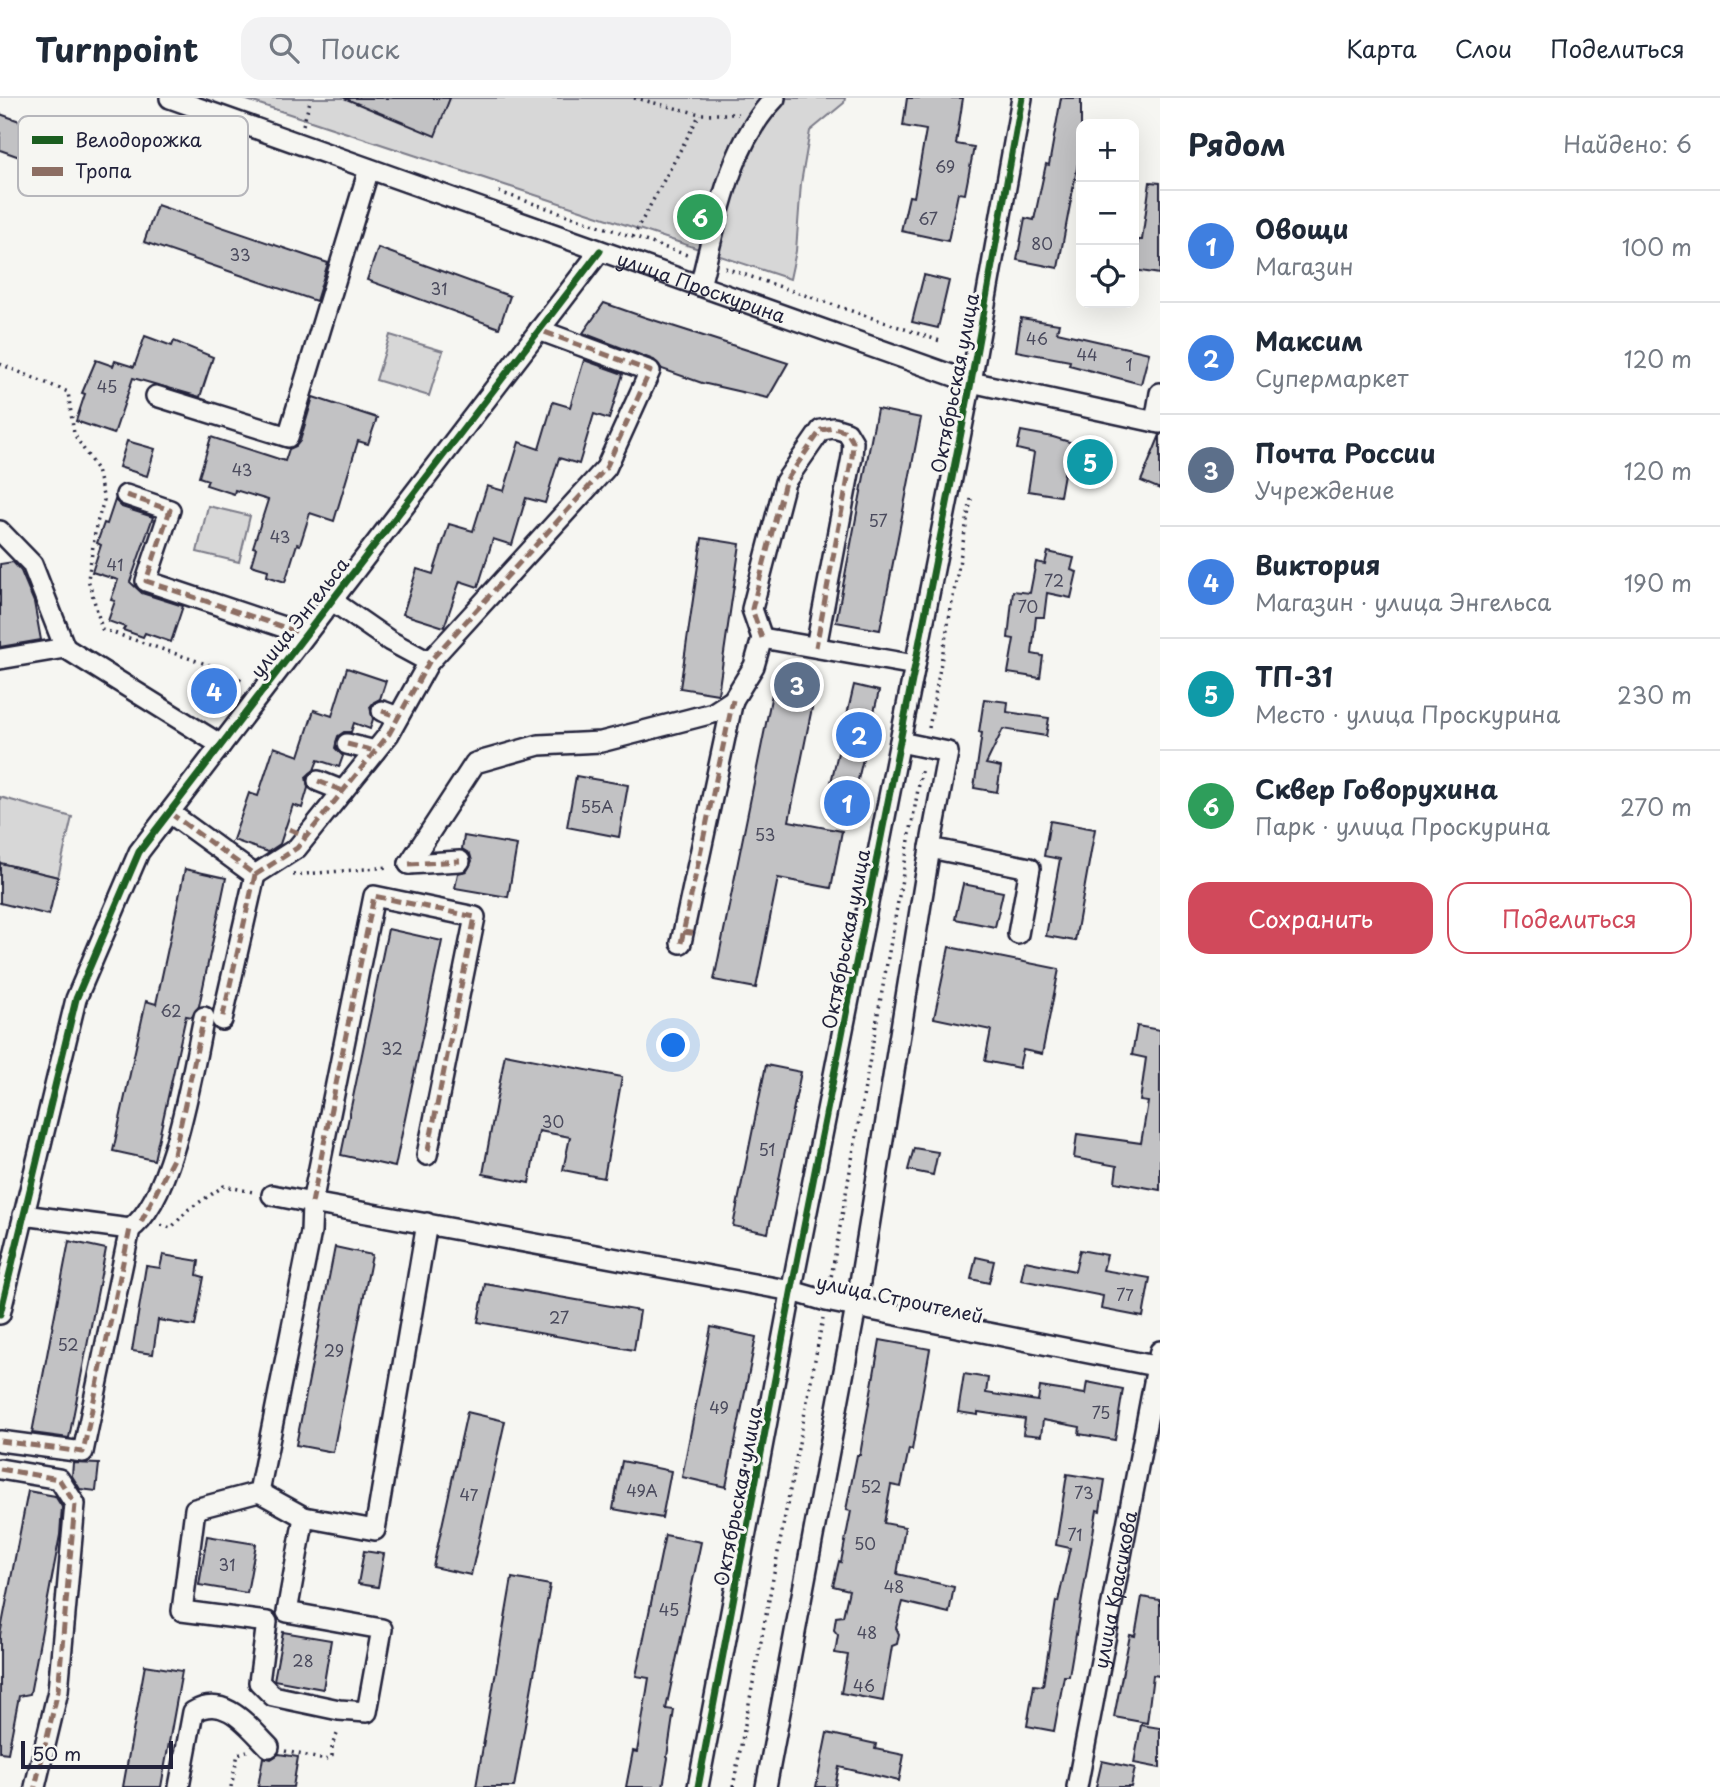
<!DOCTYPE html>
<html lang="ru">
<meta charset="utf-8">
<style>
:root{--surface:#fff;--page:#f2f2f3;--text:#1f2937;--muted:#747a83;--line:#e0e1e3;--accent:#d1495b}
body{margin:0;font-family:"Playpen Sans",sans-serif;background:var(--page);color:var(--text)}
.controls{position:absolute;right:21px;top:21px;display:grid;overflow:hidden;border-radius:14px;box-shadow:0 7px 28px #0002}
.controls button{width:63px;height:63px;display:grid;place-items:center;padding:0;border:0;border-bottom:2px solid var(--line);background:var(--surface);color:var(--text);font:35px sans-serif}
.scale{position:absolute;left:21px;bottom:18px;width:152px;box-sizing:border-box;padding-left:7px;border:4px solid #22223b;border-top:0;font-size:19px;line-height:24px;white-space:nowrap;color:#22223b;-webkit-text-stroke:5px #f6f6f2;paint-order:stroke}
.you{position:absolute;left:674px;top:948px;width:24px;height:24px;margin:-18px;border:5px solid #fff;border-radius:50%;background:#1a73e8;box-shadow:0 0 0 10px #1a73e833}
.badge{display:grid;place-items:center;width:46px;height:46px;border-radius:50%;background:var(--accent);color:#fff;font-size:23px;font-weight:700}
.pin{position:absolute;translate:-50% -50%;border:4px solid #fff;box-shadow:0 2px 7px #0006}
.list{margin:0;padding:0;list-style:none}
h2{display:flex;justify-content:space-between;align-items:center;height:91px;margin:0;padding:0 28px;font-size:30px}
h2 small{font-size:23px;font-weight:400;color:var(--muted)}
.list li{display:grid;grid-template-columns:46px 1fr auto;gap:21px;align-items:center;box-sizing:border-box;height:112px;padding:0 28px;border-top:2px solid var(--line)}
.list b{display:block;font-size:26px;white-space:nowrap}
.list p{margin:0;font-size:23px;white-space:nowrap;color:var(--muted)}
.list em{font-size:23px;font-style:normal;color:var(--muted)}
.actions{display:flex;gap:14px;padding:21px 28px}
.actions a{flex:1;padding:16px 0;border:2px solid var(--accent);border-radius:21px;text-align:center;font-size:24px;color:var(--accent)}
.actions .main{background:var(--accent);color:#fff}
.icon{flex:none;width:38px;height:38px;fill:none;stroke:currentColor;stroke-width:2;stroke-linecap:round;stroke-linejoin:round}
.map{position:relative;flex:none;width:1160px;height:1689px;overflow:hidden}
header{display:flex;align-items:center;gap:42px;box-sizing:border-box;height:98px;padding:0 35px;background:var(--surface);border-bottom:2px solid var(--line)}
header strong{font-size:33px}
nav{display:flex;gap:38px;margin-inline-start:auto;font-size:24px}
.search{width:490px;height:63px;background:var(--page);display:flex;align-items:center;gap:18px;box-sizing:border-box;padding:0 24px;border-radius:21px;color:var(--muted);font-size:26px}
main{display:flex}
aside{flex:1;background:var(--surface)}
.map>svg:first-child{display:block}
.green{fill:#d7d7d7;stroke:#7c7c89;stroke-width:2}
.building{fill:#c2c2c4;stroke:#22223b;stroke-width:2}
.lines{fill:none;stroke-linecap:round;stroke-linejoin:round}
.minor-casing{stroke:#22223b;stroke-width:24}
.path{stroke:#22223b;stroke-width:3.5;stroke-dasharray:2 5;stroke-linecap:butt}
.minor{stroke:#f6f6f2;stroke-width:19}
.quiet{stroke:#8d6e63;stroke-width:5;stroke-dasharray:10 5;stroke-linecap:butt}
.cycleway-casing{stroke:#f6f6f2;stroke-width:11}
.cycleway{stroke:#1b5e20;stroke-width:7}
.labels{text-anchor:middle;dominant-baseline:central;stroke-width:6;stroke-linejoin:round;paint-order:stroke}
.number-label{font-size:16px;fill:#4a4a5d}
.street-label{font-size:19px;fill:#22223b;stroke:#f6f6f2}
.key{fill:#f6f6f2;stroke:#b6b6bb;stroke-width:2}
.key-label{font-size:19px;fill:#22223b}
</style>
<header>
<strong>Turnpoint</strong>
<div class="search"><svg class="icon" aria-label="search" viewBox="0 0 24 24"><circle cx="10" cy="10" r="6"/><path d="M15 15l6 6"/></svg>Поиск</div>
<nav><a>Карта</a><a>Слои</a><a>Поделиться</a></nav>
</header>
<main>
<div class="map">
<svg width="1160" height="1689" viewBox="0 0 1160 1689">
<rect width="100%" height="100%" fill="#f6f6f2"/>
<filter id="ink" filterUnits="userSpaceOnUse"><feTurbulence type="fractalNoise" baseFrequency=".0143" numOctaves="2"/><feDisplacementMap in="SourceGraphic" scale="14" xChannelSelector="R" yChannelSelector="G"/><feConvolveMatrix kernelMatrix="1 2 1 2 8 2 1 2 1" color-interpolation-filters="sRGB"/></filter>
<g filter="url(#ink)">
<g class="green">
<path d="M241,0H845L844,5L810,33L801,85L796,153L790,181Z"/>
<path d="M390,237L443,253L429,298L376,282Z"/>
<path d="M208,408L250,418L239,464L197,454Z"/>
<path d="M0,699L72,719L58,779L0,765Z"/>
</g>
<g class="building">
<path d="M344,0H450L435,38Z"/>
<path d="M907,0H963L956,46L974,49L965,96L958,95L948,143L901,133L909,98L914,99L926,32L903,28Z"/>
<path d="M1061,0H1081V66L1078,65L1058,170L1017,162L1025,120L1034,122L1046,66L1049,67Z"/>
<path d="M0,16L132,63L120,95L0,52Z"/>
<path d="M1150,84L1160,85V176L1134,172L1138,142H1142Z"/>
<path d="M157,107L328,165L316,203L144,144Z"/>
<path d="M378,150L510,198L499,230L367,182Z"/>
<path d="M924,177L949,183L938,230L912,224Z"/>
<path d="M604,205L644,219L788,265L768,300L702,285L662,271L654,262L583,235Z"/>
<path d="M1021,220L1059,226L1057,234L1149,255L1141,286L1069,267L1070,263L1016,253Z"/>
<path d="M145,238L172,248L174,243L213,259L200,299L133,280L114,336L76,323L85,296L82,295L96,262L113,268L115,263L134,269Z"/>
<path d="M584,262L623,276L609,321L594,316L579,366L559,360L545,405L526,400L512,447L493,441L478,489L460,483L444,529L403,516L417,471L433,476L449,426L473,433L487,388L504,393L519,344L539,351L553,304L570,309Z"/>
<path d="M313,299L377,320L368,346L358,343L334,423L310,415L300,447L297,446L285,484L267,478L268,472L251,467L256,450L253,449L268,402L235,392L234,396L206,387L208,382L199,379L211,339L285,363L289,351L296,348L300,343Z"/>
<path d="M877,311L921,320L880,532L836,524Z"/>
<path d="M1021,333L1053,339L1109,356L1102,381L1065,370L1060,398L1028,393L1034,355L1017,351Z"/>
<path d="M1160,337V391L1141,383Z"/>
<path d="M127,343L155,351L147,378L119,369Z"/>
<path d="M115,402L122,409L153,419L130,484L142,495L183,508L171,544L145,535L143,539L123,532L125,529L108,523L115,503L111,502L118,482L92,474L101,447L97,445L104,425L107,426Z"/>
<path d="M702,440L740,446L718,596L680,590Z"/>
<path d="M1048,454L1074,460L1071,472L1077,474L1071,500L1047,495L1044,519H1036L1032,556L1043,558L1040,580L1008,575L1014,541L1008,540L1013,493L1030,495L1036,464L1045,466Z"/>
<path d="M13,464L21,473L34,504L41,542L0,549V466Z"/>
<path d="M347,570L386,583L380,601L374,604L370,609L373,621L370,631L354,625L351,634H344L338,638L335,650L343,658L339,669L318,662L314,672L306,679L308,690L302,710L293,707L280,746L268,754L233,742L249,695L258,698L274,649L299,658L314,612L332,618Z"/>
<path d="M775,581L816,590L789,723L842,733L831,790L778,780L756,890L714,882Z"/>
<path d="M854,587L879,593L853,703L828,697Z"/>
<path d="M984,601L1008,604L1007,614L1049,620L1046,638L1003,631L986,666L1001,669L997,694L974,690L982,635L979,634Z"/>
<path d="M576,678L628,687L619,739L567,729Z"/>
<path d="M1050,723L1095,731L1075,843L1046,838L1060,761L1044,758Z"/>
<path d="M464,738L517,747L508,799L455,790L458,775L467,773L472,763L470,756L462,751Z"/>
<path d="M0,765L58,779L49,817L0,805Z"/>
<path d="M185,771L226,780L199,908L192,919L186,918L154,1062L113,1053L146,903L156,906Z"/>
<path d="M963,786L1003,794L995,829L955,821Z"/>
<path d="M388,831L442,843L395,1069L341,1057Z"/>
<path d="M949,849L1059,871L1042,956L1023,952L1019,970L985,963L991,932L934,920Z"/>
<path d="M1137,928L1160,932V1092L1115,1084L1117,1068L1074,1060L1077,1036L1141,1045L1148,1004L1140,1003L1146,960L1132,957Z"/>
<path d="M505,956L622,979L604,1080L563,1072L570,1039L539,1033L529,1085L483,1076Z"/>
<path d="M766,967L801,974L768,1135L733,1128Z"/>
<path d="M914,1050L938,1054L933,1077L908,1072Z"/>
<path d="M69,1143L106,1151L69,1340L32,1335Z"/>
<path d="M335,1149L372,1157L333,1354L296,1347Z"/>
<path d="M1080,1152L1107,1157L1103,1172L1150,1180L1143,1219L1101,1211L1103,1198L1021,1182L1025,1163L1075,1173Z"/>
<path d="M163,1157L199,1163L197,1177L204,1179L195,1228L158,1222L153,1256L132,1253L146,1168L160,1170Z"/>
<path d="M976,1159L994,1163L989,1185L971,1181Z"/>
<path d="M485,1186L640,1213L634,1252L478,1224Z"/>
<path d="M711,1229L756,1239L726,1389L682,1379Z"/>
<path d="M880,1242L930,1251L912,1352L909,1351L901,1389L891,1387L884,1425L905,1429L897,1476L954,1489L949,1515L903,1504L896,1530L899,1536L897,1546L892,1548L883,1603L841,1595L848,1557L835,1555L838,1537L834,1532L836,1519L843,1518L849,1492L833,1488L839,1463L841,1464L851,1413L846,1412L857,1357H860Z"/>
<path d="M964,1276L988,1280L986,1295L1038,1303L1040,1289L1085,1296L1087,1284L1123,1291L1115,1342L1079,1336L1080,1329L1043,1322L1041,1338L1023,1336L1025,1321L978,1314V1317L958,1314Z"/>
<path d="M467,1314L505,1323L471,1477L433,1469Z"/>
<path d="M622,1363L671,1373L662,1420L613,1411Z"/>
<path d="M73,1365L99,1366L96,1393L80,1391L72,1378Z"/>
<path d="M1067,1376L1105,1382L1100,1413L1097,1412L1069,1578H1064L1054,1633L1027,1628L1034,1587L1043,1588L1056,1503L1058,1504L1070,1450L1056,1447Z"/>
<path d="M28,1393L55,1398L62,1409L60,1437L30,1596L19,1598L8,1655L0,1654V1537Z"/>
<path d="M665,1437L701,1444L666,1611L674,1612L667,1659L668,1660L663,1689H626L633,1653L637,1654L649,1580L636,1578Z"/>
<path d="M207,1438L256,1446L247,1495L199,1487Z"/>
<path d="M364,1453L384,1456L378,1489L358,1486Z"/>
<path d="M512,1480L550,1487L514,1689H476Z"/>
<path d="M1142,1499L1160,1502V1578L1153,1577L1147,1625L1114,1619L1130,1537L1135,1538Z"/>
<path d="M283,1534L331,1542L323,1591L274,1582Z"/>
<path d="M145,1567L182,1573L161,1689H123Z"/>
<path d="M1141,1627L1160,1630V1670L1134,1665Z"/>
<path d="M827,1635L876,1646L875,1651L904,1657L899,1683L839,1669L835,1689H816Z"/>
<path d="M279,1656L298,1659L293,1689H258L263,1659L271,1661Z"/>
<path d="M1102,1663L1135,1670L1131,1689H1096Z"/>
</g>
<g class="lines">
<defs>
<g id="minor">
<path id="s1" d="M170,0L971,284L1160,325"/>
<path d="M700,188C716,126 729,47 775,0"/>
<path d="M156,298L288,339L369,71"/>
<path d="M1155,324L1160,295"/>
<path d="M126,397L170,412L146,483L304,536"/>
<path d="M0,433L32,466L65,550"/>
<path d="M331,502L390,543L429,564"/>
<path d="M762,540L752,511L785,384L821,332L834,330L847,334L853,344L852,359L816,549"/>
<path d="M0,561L65,550L221,647"/>
<path d="M382,613L398,619"/>
<path d="M900,644L948,654L930,750L1030,770L1018,836"/>
<path d="M347,646L375,653"/>
<path d="M318,683L343,693"/>
<path d="M170,715L255,777L222,922"/>
<path d="M409,766L475,665L539,647L601,644L713,615L733,602L754,568L762,540L915,567"/>
<path d="M409,766L460,763"/>
<path d="M255,777L297,750L389,636L429,564L606,370L650,273L539,232"/>
<path d="M681,845L733,602"/>
<path d="M272,1097L312,1105L374,798L475,819L427,1057"/>
<path d="M23,1117L130,1131C173,1102 193,970 204,919"/>
<path d="M427,1125L375,1432L304,1419L287,1514L382,1531L367,1614L339,1612L273,1598L259,1584L267,1524L182,1513L195,1411L259,1394L311,1134L312,1105L792,1193L826,1203L1160,1269"/>
<path d="M0,1216L76,901L139,754L600,153"/>
<path d="M0,1343L83,1354L130,1131"/>
<path d="M0,1371L59,1381L75,1406L58,1593L35,1689"/>
<path d="M259,1394L304,1419"/>
<path d="M179,1689L193,1614C225,1595 248,1628 269,1649"/>
<path d="M698,1689L796,1169L971,284L1022,0"/>
<path d="M766,1689L856,1209L930,750"/>
<path id="s2" d="M1077,1689L1160,1253"/>
</g>
</defs>
<use href="#minor" class="minor-casing"/>
<g class="path">
<path d="M634,0L700,16H738"/>
<path d="M303,27L311,0"/>
<path d="M499,94L687,157"/>
<path d="M633,139L700,16"/>
<path d="M725,170L940,243"/>
<path d="M0,266L68,294L74,336L97,372L104,402L96,428L88,481L102,531L212,568L245,584"/>
<path d="M929,630L971,401"/>
<path d="M293,777L390,769"/>
<path d="M161,1127L171,1130L189,1111L224,1088L253,1094"/>
<path d="M830,1185L922,669"/>
<path d="M285,1653L325,1662L332,1658V1647L339,1632"/>
<path d="M231,1689L238,1656L247,1653"/>
<path d="M733,1689L823,1220"/>
</g>
<use href="#minor" class="minor"/>
<g class="quiet">
<path d="M126,397L170,412L146,483L304,536"/>
<path d="M762,540L752,511L785,384L821,332L834,330L847,334L853,344L852,359L816,549"/>
<path d="M382,613L398,619"/>
<path d="M347,646L375,653"/>
<path d="M318,683L343,693"/>
<path d="M170,715L255,777L222,922"/>
<path d="M289,731L306,738"/>
<path d="M409,766L460,763"/>
<path d="M255,777L297,750L389,636L429,564L606,370L650,273L539,232"/>
<path d="M683,834L698,836"/>
<path d="M681,845L733,602"/>
<path d="M312,1105L374,798L475,819L427,1057"/>
<path d="M141,1124L173,1061L204,919"/>
<path d="M0,1343L83,1354L130,1131"/>
<path d="M0,1371L59,1381L75,1406L58,1593L35,1689"/>
</g>
<defs>
<g id="cycleway">
<path d="M0,1216L76,901L139,754L600,153"/>
<path d="M698,1689L796,1169L971,284L1022,0"/>
</g>
</defs>
<use href="#cycleway" class="cycleway-casing"/>
<use href="#cycleway" class="cycleway"/>
</g>
</g>
<g class="labels">
<g class="number-label">
<text x="945" y="68">69</text>
<text x="928" y="120">67</text>
<text x="1042" y="145">80</text>
<text x="240" y="156">33</text>
<text x="439" y="190">31</text>
<text x="1037" y="240">46</text>
<text x="1087" y="256">44</text>
<text x="1129" y="266">1</text>
<text x="107" y="288">45</text>
<text x="242" y="371">43</text>
<text x="878" y="422">57</text>
<text x="280" y="438">43</text>
<text x="115" y="466">41</text>
<text x="1054" y="482">72</text>
<text x="1028" y="508">70</text>
<text x="597" y="708">55А</text>
<text x="765" y="736">53</text>
<text x="171" y="912">62</text>
<text x="392" y="950">32</text>
<text x="553" y="1023">30</text>
<text x="767" y="1051">51</text>
<text x="1125" y="1196">77</text>
<text x="559" y="1219">27</text>
<text x="68" y="1246">52</text>
<text x="334" y="1252">29</text>
<text x="719" y="1309">49</text>
<text x="1101" y="1314">75</text>
<text x="871" y="1388">52</text>
<text x="642" y="1392">49А</text>
<text x="1084" y="1394">73</text>
<text x="469" y="1396">47</text>
<text x="1075" y="1436">71</text>
<text x="865" y="1445">50</text>
<text x="227" y="1466">31</text>
<text x="894" y="1488">48</text>
<text x="669" y="1511">45</text>
<text x="867" y="1534">48</text>
<text x="303" y="1562">28</text>
<text x="864" y="1587">46</text>
</g>
<g class="street-label">
<text stroke="none"><textPath href="#s1" startOffset="564">улица Проскурина</textPath></text>
<text transform="translate(954 285) rotate(-79)">Октябрьская улица</text>
<text transform="translate(299 519) rotate(-52)">улица Энгельса</text>
<text transform="translate(845 841) rotate(-79)">Октябрьская улица</text>
<text transform="translate(900 1200) rotate(12)">улица Строителей</text>
<text transform="translate(737 1398) rotate(-79)">Октябрьская улица</text>
<text stroke="none"><textPath href="#s2" startOffset="201">улица Красикова</textPath></text>
</g>
</g>
<rect x="18" y="18" width="230" height="80" rx="10" class="key"/>
<rect x="32" y="38" width="31" height="8" fill="#1b5e20"/>
<rect x="32" y="69" width="31" height="9" fill="#8d6e63"/>
<g class="key-label">
<text x="75" y="49">Велодорожка</text>
<text x="75" y="80">Тропа</text>
</g>
</svg>
<div class="controls">
<button>+</button>
<button>−</button>
<button><svg class="icon" aria-label="locate" viewBox="0 0 24 24"><circle cx="12" cy="12" r="6"/><path d="M12 2v4M12 18v4M2 12h4M18 12h4"/></svg></button>
</div>
<div class="scale">50 m</div>
<div class="you"></div>
<div class="pin badge" style="left:847px;top:705px;background:#3f7fe0">1</div>
<div class="pin badge" style="left:859px;top:637px;background:#3f7fe0">2</div>
<div class="pin badge" style="left:797px;top:587px;background:#5c6f8a">3</div>
<div class="pin badge" style="left:214px;top:593px;background:#3f7fe0">4</div>
<div class="pin badge" style="left:1090px;top:364px;background:#0f9aa8">5</div>
<div class="pin badge" style="left:700px;top:119px;background:#2e9e5b">6</div>
</div>
<aside>
<h2>Рядом<small>Найдено: 6</small></h2>
<ul class="list">
<li><span class="badge" style="background:#3f7fe0">1</span><div><b>Овощи</b><p>Магазин</p></div><em>100 m</em></li>
<li><span class="badge" style="background:#3f7fe0">2</span><div><b>Максим</b><p>Супермаркет</p></div><em>120 m</em></li>
<li><span class="badge" style="background:#5c6f8a">3</span><div><b>Почта России</b><p>Учреждение</p></div><em>120 m</em></li>
<li><span class="badge" style="background:#3f7fe0">4</span><div><b>Виктория</b><p>Магазин · улица Энгельса</p></div><em>190 m</em></li>
<li><span class="badge" style="background:#0f9aa8">5</span><div><b>ТП-31</b><p>Место · улица Проскурина</p></div><em>230 m</em></li>
<li><span class="badge" style="background:#2e9e5b">6</span><div><b>Сквер Говорухина</b><p>Парк · улица Проскурина</p></div><em>270 m</em></li>
</ul>
<div class="actions"><a class="main">Сохранить</a><a>Поделиться</a></div>
</aside>
</main>
